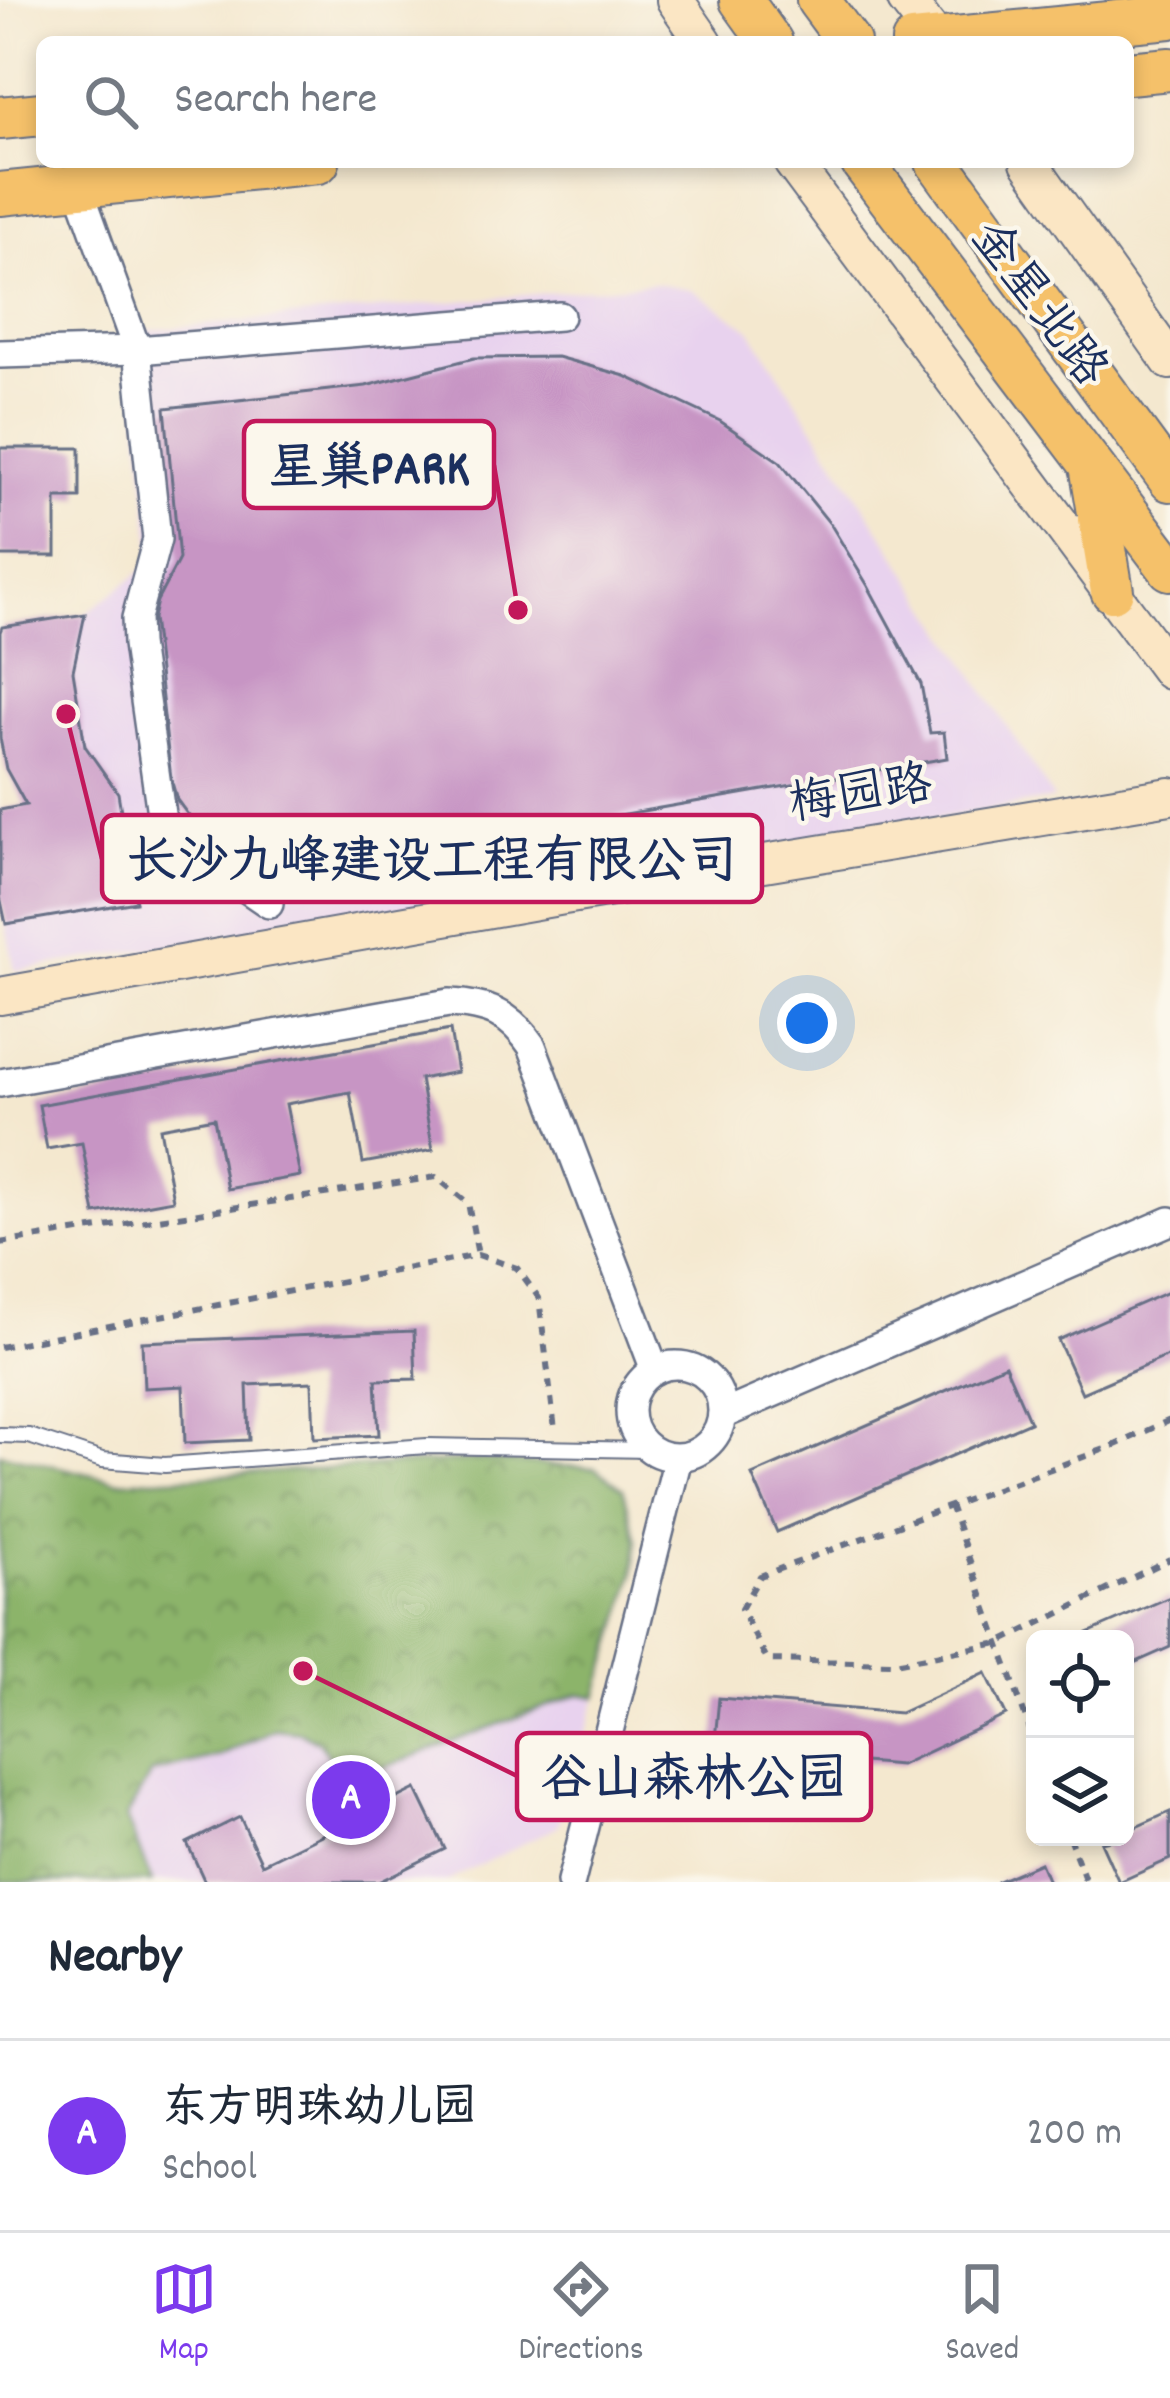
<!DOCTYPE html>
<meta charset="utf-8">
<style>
:root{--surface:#fff;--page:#f6f6f7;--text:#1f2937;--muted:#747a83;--line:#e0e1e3;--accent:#7c3aed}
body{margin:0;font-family:Dekko,"LXGW WenKai TC",sans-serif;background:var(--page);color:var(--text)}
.controls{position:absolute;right:36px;bottom:36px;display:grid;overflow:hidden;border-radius:18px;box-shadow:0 6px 18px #0003}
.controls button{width:108px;height:108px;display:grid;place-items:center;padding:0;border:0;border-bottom:3px solid var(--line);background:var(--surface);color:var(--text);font:60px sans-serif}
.you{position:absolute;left:807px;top:1023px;width:42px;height:42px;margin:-30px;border:9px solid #fff;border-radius:50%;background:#1a73e8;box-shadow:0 0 0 18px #1a73e833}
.badge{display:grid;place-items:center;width:78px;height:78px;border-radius:50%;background:var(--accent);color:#fff;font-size:39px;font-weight:700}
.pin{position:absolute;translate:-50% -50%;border:6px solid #fff;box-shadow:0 3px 12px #0006}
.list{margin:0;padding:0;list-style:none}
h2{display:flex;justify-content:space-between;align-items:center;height:156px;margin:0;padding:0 48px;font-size:51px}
h2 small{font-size:39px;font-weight:400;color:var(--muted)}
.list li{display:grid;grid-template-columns:78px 1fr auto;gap:36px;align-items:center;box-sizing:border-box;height:192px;padding:0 48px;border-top:3px solid var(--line)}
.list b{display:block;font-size:45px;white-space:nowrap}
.list p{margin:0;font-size:39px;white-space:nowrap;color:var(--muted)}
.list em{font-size:39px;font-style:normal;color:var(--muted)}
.icon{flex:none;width:66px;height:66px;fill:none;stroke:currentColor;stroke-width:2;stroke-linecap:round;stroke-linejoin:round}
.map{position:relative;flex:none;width:1170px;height:1882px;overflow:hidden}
.search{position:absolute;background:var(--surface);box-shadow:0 6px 18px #0003;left:36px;right:36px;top:36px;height:132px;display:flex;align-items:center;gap:30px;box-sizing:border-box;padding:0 42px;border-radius:18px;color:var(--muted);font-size:45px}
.sheet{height:348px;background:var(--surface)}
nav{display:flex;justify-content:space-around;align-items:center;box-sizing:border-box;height:168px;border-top:3px solid var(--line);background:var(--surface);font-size:33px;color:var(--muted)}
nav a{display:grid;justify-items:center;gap:6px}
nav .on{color:var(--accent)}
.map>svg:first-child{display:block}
.built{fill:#e8d2ee}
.forest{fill:url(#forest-crowns);stroke:#547264;stroke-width:3}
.building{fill:#c795c4}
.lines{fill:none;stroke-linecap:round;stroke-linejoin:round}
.lane-casing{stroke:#677086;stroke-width:18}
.street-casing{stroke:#677086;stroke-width:32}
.secondary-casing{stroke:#677086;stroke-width:40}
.primary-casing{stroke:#677086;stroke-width:46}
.path{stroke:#677086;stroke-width:6;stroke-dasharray:9 9;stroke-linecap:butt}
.lane{stroke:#fff;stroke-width:14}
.street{stroke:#fff;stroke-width:27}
.secondary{stroke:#fbe6c4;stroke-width:36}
.primary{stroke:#f5c16b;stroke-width:42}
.labels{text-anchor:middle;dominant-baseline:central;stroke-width:9;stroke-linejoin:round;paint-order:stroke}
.street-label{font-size:48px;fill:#1b2f5e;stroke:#fbf7ec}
.leader{fill:none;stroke:#c2185b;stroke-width:4.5}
.callout-dot{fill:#c2185b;stroke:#fbf7ec;stroke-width:4.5}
.callout{fill:#fbf7ec;stroke:#c2185b;stroke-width:4.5}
.callout-label{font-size:51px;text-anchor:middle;font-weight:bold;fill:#1b2f5e}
</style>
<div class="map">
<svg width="1170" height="1882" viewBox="0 0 1170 1882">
<defs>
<pattern id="forest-crowns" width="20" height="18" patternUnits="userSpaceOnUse" patternTransform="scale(3)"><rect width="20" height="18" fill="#8cb46a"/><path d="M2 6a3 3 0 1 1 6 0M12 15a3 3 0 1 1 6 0" fill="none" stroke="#72935a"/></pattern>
</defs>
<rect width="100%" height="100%" fill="#fbf7ec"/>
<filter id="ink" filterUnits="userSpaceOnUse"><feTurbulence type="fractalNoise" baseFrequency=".00833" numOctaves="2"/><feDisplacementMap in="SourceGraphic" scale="24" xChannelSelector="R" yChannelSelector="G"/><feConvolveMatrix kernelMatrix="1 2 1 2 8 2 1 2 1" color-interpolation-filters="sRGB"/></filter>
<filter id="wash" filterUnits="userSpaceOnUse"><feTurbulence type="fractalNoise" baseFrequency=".004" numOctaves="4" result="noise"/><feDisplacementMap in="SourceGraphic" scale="48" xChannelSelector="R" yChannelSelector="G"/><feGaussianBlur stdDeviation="2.7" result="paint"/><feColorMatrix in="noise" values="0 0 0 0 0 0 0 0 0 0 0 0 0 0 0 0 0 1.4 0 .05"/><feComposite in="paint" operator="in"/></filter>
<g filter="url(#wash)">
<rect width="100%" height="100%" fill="#f4e8cf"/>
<g class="built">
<path d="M655,283L691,289L749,328L1054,799L15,971L0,896V810L25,805L6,769L0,738V632L2,627L85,614L153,563L130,332Z"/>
<path d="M580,1694L597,1697L558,1826L446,1882H152L126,1818L151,1773L221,1756L275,1729L301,1732L318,1742Z"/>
</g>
<path class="forest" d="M0,1453L118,1481L479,1460L595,1468L623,1488L637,1541L634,1575L597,1697L579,1694L348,1781L318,1742L301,1732L275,1729L221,1756L151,1773L126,1818L152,1882H0Z"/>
<g id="blocks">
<g class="building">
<path d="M557,357L625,376L720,421L780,462L831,525L868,586L921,684L930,733L944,732L947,758L270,876L188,815L177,800L171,779L153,618L157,601L179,559L165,408L366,386L474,358Z"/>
<path d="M0,448H80V498H56V556H0Z"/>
<path d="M85,614L73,671L85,746L118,793L136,902L6,924L0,896V810L26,805L6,769L0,738V632L2,627Z"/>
<path d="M450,1030L457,1072L420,1079L433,1150L363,1163L350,1092L286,1104L300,1176L227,1189L214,1118L160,1128L173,1200L95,1214L82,1143L47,1149L39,1105Z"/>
<path d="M1170,1291V1355L1082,1393L1058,1340Z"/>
<path d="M414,1331L416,1379L376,1380L379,1435L314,1438L312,1382L247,1385L249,1440L185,1443L183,1386L144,1388L142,1342Z"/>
<path d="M1005,1365L1030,1422L777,1532L752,1475Z"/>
<path d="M1170,1597V1647L1125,1667V1639H1074Z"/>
<path d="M986,1673L1006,1715L900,1765L714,1750L719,1698L900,1713Z"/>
<path d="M416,1789L445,1849L378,1882H205L187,1843L240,1817L262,1864Z"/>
<path d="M1170,1812V1859L1119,1882L1101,1842L1125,1837V1832Z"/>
<path d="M1040,1863L1048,1882H996Z"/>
</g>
</g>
</g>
<g filter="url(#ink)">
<use href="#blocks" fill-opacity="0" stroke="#677086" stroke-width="3"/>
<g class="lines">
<defs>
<path id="lane" d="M0,1435L29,1436L102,1460L165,1465L427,1446L650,1450"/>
<g id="street">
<path d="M78,186L137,350L157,539L136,618L137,644L162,821L177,841L269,904"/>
<path d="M0,354L137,350L560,316"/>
<path d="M0,1083L449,1003C488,1005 510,1013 532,1046L655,1370"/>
<circle cx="676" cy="1411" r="46"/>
<path d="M722,1415L1170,1221"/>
<path d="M571,1882L678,1458"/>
</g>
<g id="secondary">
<path d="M675,0L704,42"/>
<path d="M906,0L939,42"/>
<path d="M792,162L1170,671"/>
<path d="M1029,162L1170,361"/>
<path d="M0,996L564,896L1170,796"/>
</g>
<g id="primary">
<path d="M741,0L771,42"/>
<path d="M818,0L849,42"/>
<path d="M913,42L1170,17"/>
<path d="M1128,73L1170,69"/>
<path d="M0,118L42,114"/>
<path d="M862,162L1170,569"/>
<path d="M937,162L1170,480"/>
<path d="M0,194L318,162"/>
<path d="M1092,471L1112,591"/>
</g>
</defs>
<use href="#lane" class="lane-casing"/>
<use href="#street" class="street-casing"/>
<use href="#secondary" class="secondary-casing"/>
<use href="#primary" class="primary-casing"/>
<g class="path">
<path d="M0,1243L436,1177L468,1203L478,1255"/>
<path d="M0,1347L478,1255L517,1268L539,1298L555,1430"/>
<path d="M1170,1420L1113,1446L760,1576L741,1609L767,1660L895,1663L999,1643L1170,1559"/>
<path d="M950,1505L1035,1744"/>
<path d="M1069,1837L1086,1882"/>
</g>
<use href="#lane" class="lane"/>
<use href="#street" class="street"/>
<use href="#secondary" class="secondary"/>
<use href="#primary" class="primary"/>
</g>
</g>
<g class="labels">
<g class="street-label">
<text transform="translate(1036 306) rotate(53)">金星北路</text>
<text transform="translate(861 798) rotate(-9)">梅园路</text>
</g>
</g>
<path class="leader" d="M518 610L494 465M66 714L102 859M303 1671L517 1776"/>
<g class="callout-dot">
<circle cx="518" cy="610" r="12"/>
<circle cx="66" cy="714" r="12"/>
<circle cx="303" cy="1671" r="12"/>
</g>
<g class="callout">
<rect x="244" y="421" width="250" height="87" rx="12"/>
<rect x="102" y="815" width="660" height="87" rx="12"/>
<rect x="517" y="1733" width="354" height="87" rx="12"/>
</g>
<g class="callout-label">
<text x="369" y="483">星巢PARK</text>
<text x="432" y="876">长沙九峰建设工程有限公司</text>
<text x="694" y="1794">谷山森林公园</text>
</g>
</svg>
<div class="controls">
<button><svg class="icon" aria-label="locate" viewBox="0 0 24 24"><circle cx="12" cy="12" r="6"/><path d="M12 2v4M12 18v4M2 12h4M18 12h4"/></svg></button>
<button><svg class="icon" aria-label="layers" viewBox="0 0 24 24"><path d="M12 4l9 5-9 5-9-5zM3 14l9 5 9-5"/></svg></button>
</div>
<div class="you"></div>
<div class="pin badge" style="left:351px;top:1800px">A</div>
<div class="search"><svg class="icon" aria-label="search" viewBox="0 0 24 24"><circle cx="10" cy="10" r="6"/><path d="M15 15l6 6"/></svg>Search here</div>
</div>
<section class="sheet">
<h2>Nearby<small></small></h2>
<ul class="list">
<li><span class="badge">A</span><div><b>东方明珠幼儿园</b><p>School</p></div><em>200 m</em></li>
</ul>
</section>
<nav>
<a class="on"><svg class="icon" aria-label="map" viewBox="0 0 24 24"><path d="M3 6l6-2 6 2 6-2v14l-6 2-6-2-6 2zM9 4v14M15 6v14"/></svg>Map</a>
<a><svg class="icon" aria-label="directions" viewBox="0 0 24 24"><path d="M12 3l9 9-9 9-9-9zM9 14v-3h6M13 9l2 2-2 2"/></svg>Directions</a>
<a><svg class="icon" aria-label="saved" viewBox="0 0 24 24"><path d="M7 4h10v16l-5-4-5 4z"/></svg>Saved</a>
</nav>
